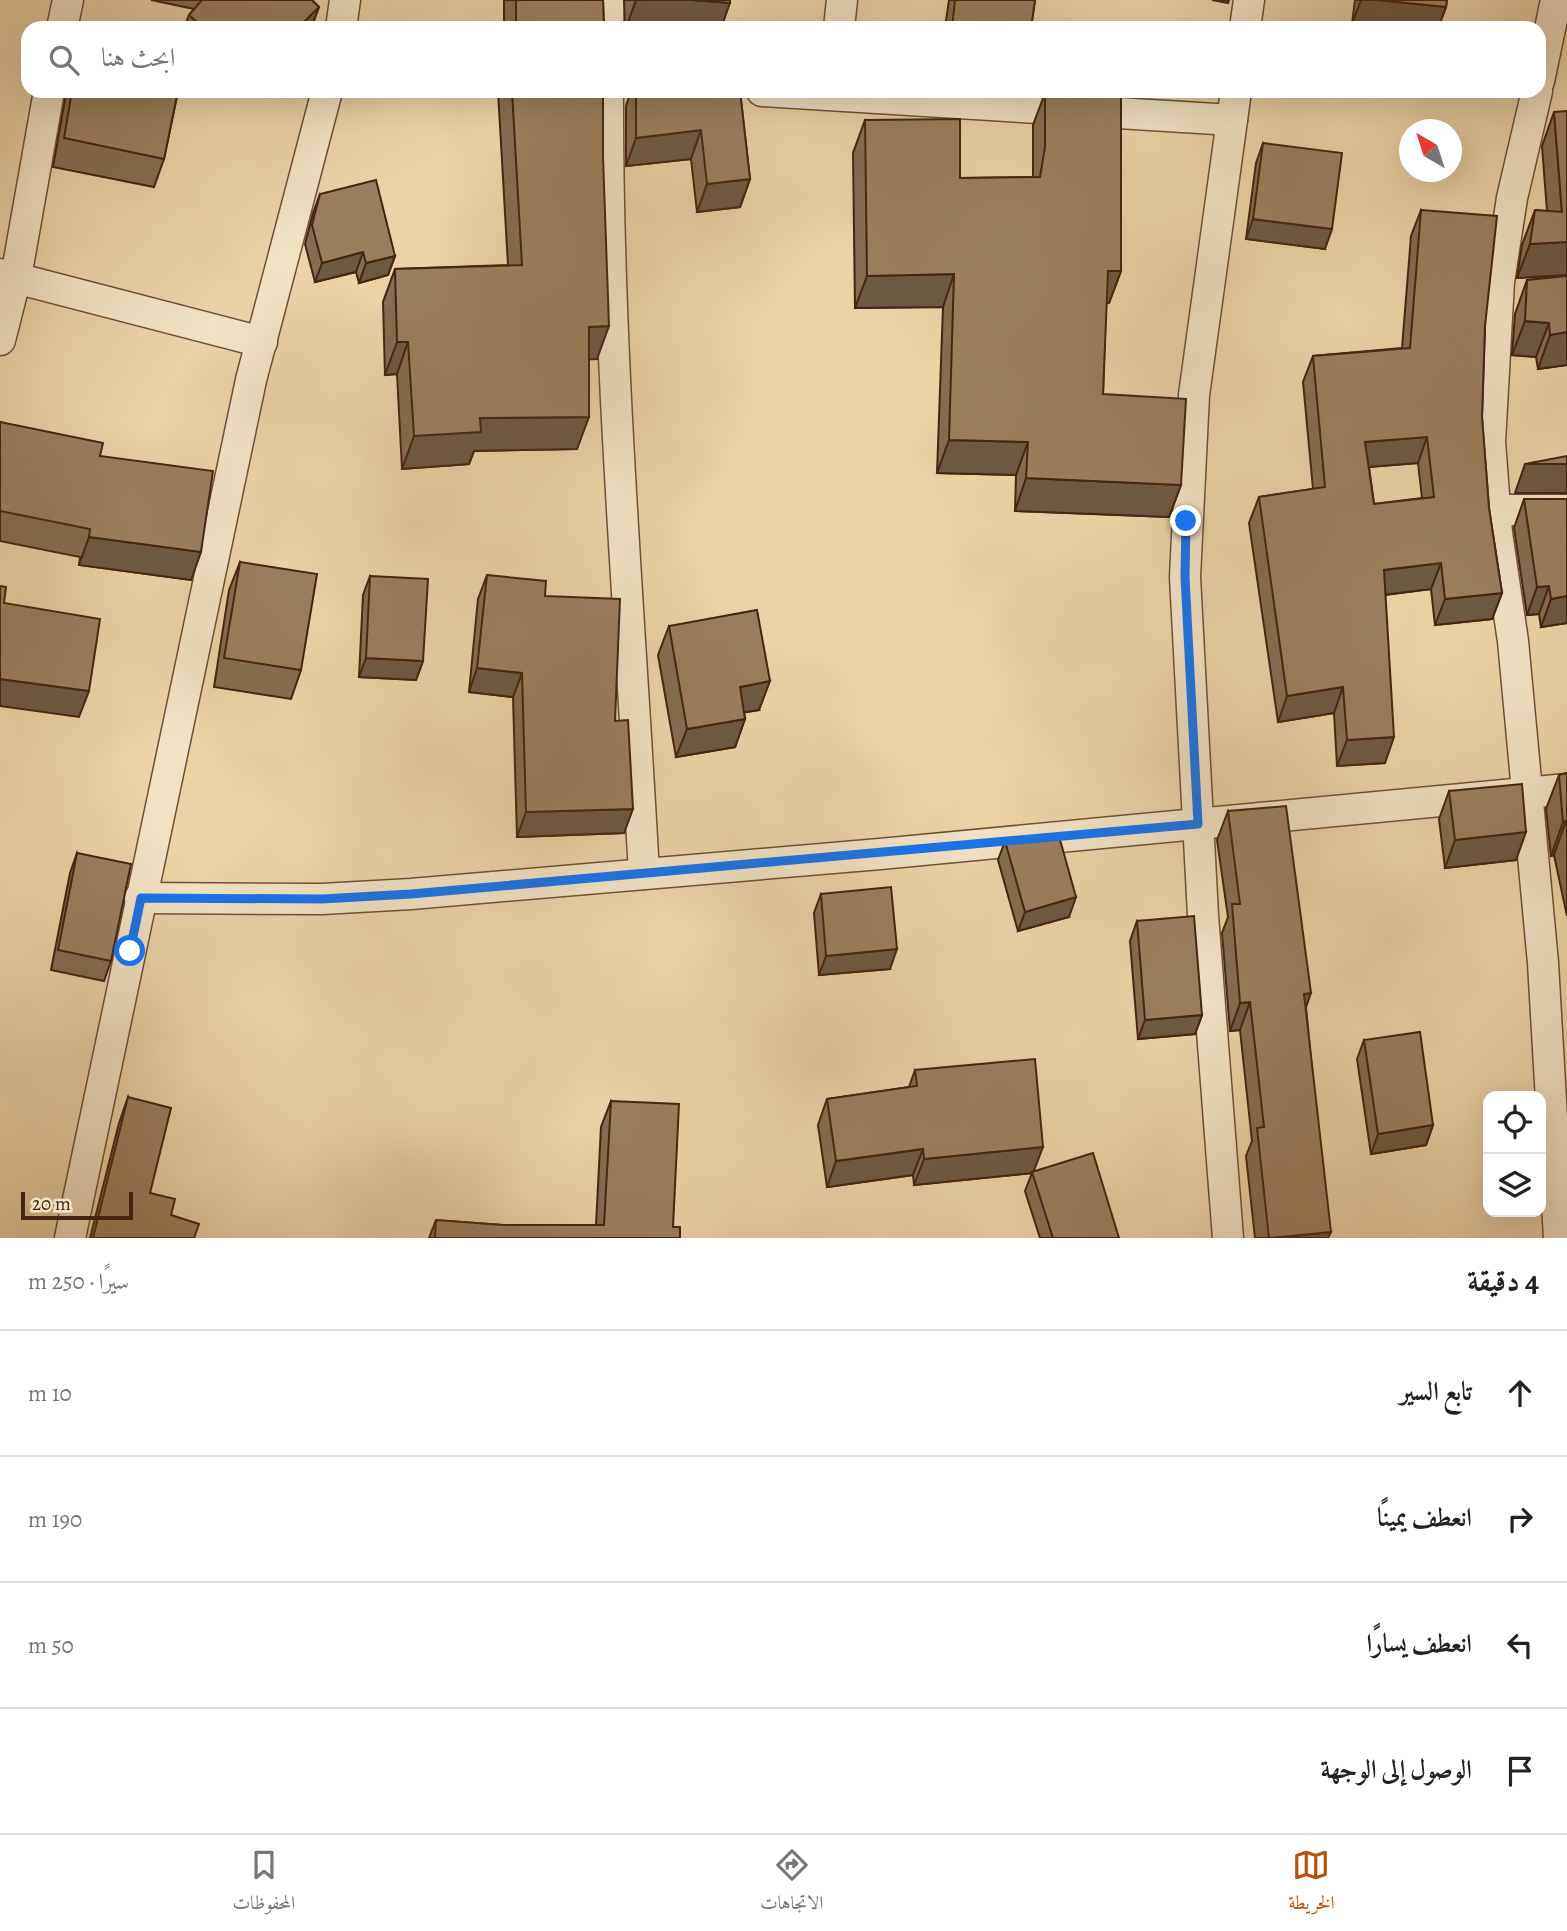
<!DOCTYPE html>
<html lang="ar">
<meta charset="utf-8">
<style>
:root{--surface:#fff;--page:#f2f2f2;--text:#222;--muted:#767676;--line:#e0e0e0;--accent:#b45309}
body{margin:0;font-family:Alegreya,Amiri,serif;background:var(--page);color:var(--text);direction:rtl}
.controls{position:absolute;right:21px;bottom:21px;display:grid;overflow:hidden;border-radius:14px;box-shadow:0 7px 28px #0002}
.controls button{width:63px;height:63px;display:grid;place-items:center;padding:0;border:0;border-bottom:2px solid var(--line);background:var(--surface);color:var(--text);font:35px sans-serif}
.compass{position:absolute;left:1399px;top:119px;width:63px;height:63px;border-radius:50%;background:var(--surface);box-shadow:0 7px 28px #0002;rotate:321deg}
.scale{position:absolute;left:21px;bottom:18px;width:112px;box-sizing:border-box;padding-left:7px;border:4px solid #442511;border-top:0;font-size:19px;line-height:24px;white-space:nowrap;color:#442511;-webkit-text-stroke:5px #f1e2c4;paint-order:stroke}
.stop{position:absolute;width:21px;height:21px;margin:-16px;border:5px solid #1a73e8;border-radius:50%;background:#fff}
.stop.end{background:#1a73e8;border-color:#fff;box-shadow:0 2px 7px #0008}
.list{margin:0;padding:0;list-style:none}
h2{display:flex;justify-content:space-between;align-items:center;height:91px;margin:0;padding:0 28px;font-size:30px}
h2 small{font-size:23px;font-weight:400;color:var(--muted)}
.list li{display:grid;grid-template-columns:46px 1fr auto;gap:21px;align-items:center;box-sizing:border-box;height:126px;padding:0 28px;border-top:2px solid var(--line)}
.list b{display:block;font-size:26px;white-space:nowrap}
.list em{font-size:23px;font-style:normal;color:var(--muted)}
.icon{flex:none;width:38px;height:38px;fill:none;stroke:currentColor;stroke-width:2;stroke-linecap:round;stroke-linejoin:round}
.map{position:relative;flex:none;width:1567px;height:1238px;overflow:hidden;direction:ltr}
.search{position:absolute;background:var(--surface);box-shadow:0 7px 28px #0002;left:21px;right:21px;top:21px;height:77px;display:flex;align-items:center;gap:18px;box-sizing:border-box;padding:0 24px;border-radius:21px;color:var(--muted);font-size:26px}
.sheet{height:595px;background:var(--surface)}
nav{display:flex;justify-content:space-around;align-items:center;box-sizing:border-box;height:98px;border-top:2px solid var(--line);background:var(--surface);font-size:19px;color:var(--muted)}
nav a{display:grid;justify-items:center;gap:4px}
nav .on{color:var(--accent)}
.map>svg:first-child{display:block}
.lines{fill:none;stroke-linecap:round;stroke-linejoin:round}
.minor-casing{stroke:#6e5036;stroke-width:33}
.minor{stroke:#f1e2c4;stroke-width:30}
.wall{fill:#846d51;stroke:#442511;stroke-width:2;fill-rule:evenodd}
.shaded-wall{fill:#6c5942;stroke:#442511;stroke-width:2}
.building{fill:#9a7f5e;stroke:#442511;stroke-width:2;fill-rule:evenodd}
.route{stroke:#1a73e8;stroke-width:9}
</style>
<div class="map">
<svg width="1567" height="1238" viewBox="0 0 1567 1238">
<rect width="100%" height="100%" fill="#ead3a5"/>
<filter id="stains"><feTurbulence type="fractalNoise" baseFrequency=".00286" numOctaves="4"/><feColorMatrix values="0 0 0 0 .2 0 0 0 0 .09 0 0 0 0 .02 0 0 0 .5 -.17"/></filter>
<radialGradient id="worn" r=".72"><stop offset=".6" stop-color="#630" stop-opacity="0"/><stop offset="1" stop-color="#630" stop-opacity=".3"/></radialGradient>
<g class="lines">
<defs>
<g id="minor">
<path d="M62,28L68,0"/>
<path d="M341,28L345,0"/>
<path d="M608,28L609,0"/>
<path d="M839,28L842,0"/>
<path d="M1245,28L1249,0"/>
<path d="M1539,81L1556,0"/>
<path d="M608,91C607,352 630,613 644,874"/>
<path d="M762,91L1232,120"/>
<path d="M1537,91L1512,198L1499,282L1490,442L1497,533L1513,641L1543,963L1559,1238"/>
<path d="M0,274L262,342"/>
<path d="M0,340L16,277L49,91"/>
<path d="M1495,510H1567"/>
<path d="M140,898L322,899L411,894L880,854L1567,789"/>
<path d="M70,1238L251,380L327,91"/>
<path d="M1228,1238L1203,915L1185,577L1194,395L1236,91"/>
</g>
</defs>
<use href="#minor" class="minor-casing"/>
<use href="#minor" class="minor"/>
</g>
<g class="wall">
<path d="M151,0H312L319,7L311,28H184L189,15L194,9Z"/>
<path d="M504,0H603L604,28H504Z"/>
<path d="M624,0H730L721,28H625Z"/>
<path d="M949,0H1035L1031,28H945Z"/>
<path d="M1212,0H1229L1228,3Z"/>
<path d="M1355,0H1447L1446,7L1438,28H1392L1352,24Z"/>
<path d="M65,91H178L164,159L154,187L53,167L66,94Z"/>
<path d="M498,91H603L597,359H589L577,449L474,451L469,464L402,469L397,374L385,375L383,302L395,269L508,265Z"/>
<path d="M631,91H740L750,179L740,207L697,212L691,159L626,166V106Z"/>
<path d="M1045,93L1121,271L1109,303H1106L1103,394L1181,485L1169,517L1015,511L1016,475L937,473L943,307L855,308L853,153L865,120L960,178L1033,177V125Z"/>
<path d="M1554,112L1567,275L1517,278L1522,245L1535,210L1547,211L1542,146Z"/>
<path d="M1263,143L1325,249L1246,239L1256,163Z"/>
<path d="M320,194L395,256L388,275L359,283L356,272L315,282L305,244L313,213Z"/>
<path d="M1421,210L1485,326L1482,417L1489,508L1502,593L1492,619L1435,625L1431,589L1385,595V763L1337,766L1334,713L1278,722L1249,523L1259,497L1313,489L1303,382L1313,356L1402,348L1411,236ZM1418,463L1422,498L1374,504L1369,467Z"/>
<path d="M1567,276V365L1538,369L1536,357L1512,355L1515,314L1527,280Z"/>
<path d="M0,422L100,456L191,580L79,565L80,557L0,541Z"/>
<path d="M1524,499H1567V623L1541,627L1539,614L1527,615L1514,528Z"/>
<path d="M240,562L301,670L291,699L214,687L229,590Z"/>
<path d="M487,575L545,596L615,721L624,833L517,837L513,697L469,692L478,599Z"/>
<path d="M370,576L423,661L416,680L359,677L363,595Z"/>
<path d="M669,626L759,710L744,712L745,719L735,747L676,757L658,655Z"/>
<path d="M1567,773V916L1554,855L1551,856L1546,809L1559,775Z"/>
<path d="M1449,791L1516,860L1445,868L1439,819Z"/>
<path d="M1228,811L1306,1007L1328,1238H1255L1246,1156L1252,1141L1240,1030L1230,1031L1222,933L1228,917L1217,840Z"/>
<path d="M1005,841L1069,917L1018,931L998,860Z"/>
<path d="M77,853L111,961L104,981L51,970L70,873Z"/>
<path d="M821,894L890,969L819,975L814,913Z"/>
<path d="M1137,921L1202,1015L1195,1034L1138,1039L1130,941Z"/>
<path d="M1364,1040L1433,1125L1426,1145L1371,1154L1357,1059Z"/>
<path d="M915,1070L1034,1172L1119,1238H1040L1025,1191L1032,1173L914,1185L913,1175L827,1187L818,1125L827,1099L909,1087Z"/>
<path d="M128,1097L150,1193L194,1238H90L119,1123Z"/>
<path d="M611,1101L673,1227L680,1238H429L436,1220L503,1225H596L601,1127Z"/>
</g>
<g class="shaded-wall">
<path d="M636,0H692L730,3L721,28H626Z"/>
<path d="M1361,0H1378L1446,7L1438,28H1392L1352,24Z"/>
<path d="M319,7L311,28H298Z"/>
<path d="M701,130L691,159L626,166L636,138Z"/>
<path d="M750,179L740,207L697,212L707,184Z"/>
<path d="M1253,219L1332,229L1325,249L1246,239Z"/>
<path d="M1567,242V275L1517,278L1530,244Z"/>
<path d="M363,252L356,272L315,282L322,263Z"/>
<path d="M395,256L388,275L359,283L366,263Z"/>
<path d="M1108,271H1121L1109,303L1096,304Z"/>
<path d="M954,274L943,307L855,308L867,276Z"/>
<path d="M1525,321L1549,323L1536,357L1512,355Z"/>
<path d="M609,326L597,359L577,360L589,327Z"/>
<path d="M1567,332V365L1538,369L1550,335Z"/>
<path d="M397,342H408L397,374L385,375Z"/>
<path d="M589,417L577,449L474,451L469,464L402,469L414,436L480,418Z"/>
<path d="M1427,437L1418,463L1356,468L1365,442Z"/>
<path d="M949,440L1028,442L1016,475L937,473Z"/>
<path d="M1525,464H1567V493H1515Z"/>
<path d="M1026,478L1181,485L1169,517L1015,511Z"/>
<path d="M89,537L201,552L191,580L79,565Z"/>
<path d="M1441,563L1431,589L1374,596L1384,570Z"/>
<path d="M1549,586L1539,614L1527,615L1537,587Z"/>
<path d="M1502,593L1492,619L1435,625L1445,599Z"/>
<path d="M1567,596V623L1541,627L1551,599Z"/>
<path d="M366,658L423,661L416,680L359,677Z"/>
<path d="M477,668L522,673L513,697L469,692Z"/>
<path d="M0,679L89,691L79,717L0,706Z"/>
<path d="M770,681L759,710L729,715L740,687Z"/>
<path d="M1343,687L1334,713L1278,722L1287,696Z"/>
<path d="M745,719L735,747L676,757L687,729Z"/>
<path d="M1394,737L1385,763L1337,766L1347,740Z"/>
<path d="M633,809L624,833L517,837L526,812Z"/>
<path d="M1566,821L1554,855L1551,856L1563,822Z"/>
<path d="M1526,832L1516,860L1445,868L1455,840Z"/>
<path d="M1076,897L1069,917L1018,931L1025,912Z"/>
<path d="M897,949L890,969L819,975L826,956Z"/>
<path d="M1311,993L1301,1022L1304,994Z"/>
<path d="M1250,1002L1240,1030L1230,1031L1240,1003Z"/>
<path d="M1202,1015L1195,1034L1138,1039L1145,1020Z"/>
<path d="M1433,1125L1426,1145L1371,1154L1378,1134Z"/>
<path d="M1043,1147L1033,1173L914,1185L924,1159Z"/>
<path d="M923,1149L913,1175L827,1187L836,1161Z"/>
<path d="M1331,1232L1328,1238H1277Z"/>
</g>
<g class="building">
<path d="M202,0H312L319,7L298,28H203L189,15Z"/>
<path d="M516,0H603L604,28H516Z"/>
<path d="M692,0H730V3Z"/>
<path d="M955,0H1035L1031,28H952Z"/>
<path d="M1378,0H1447L1446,7Z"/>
<path d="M72,91H178L164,159L64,138Z"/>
<path d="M512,91H603V157L609,326L589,327V417L480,418L481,432L414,436L408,342H397L395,269L522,265Z"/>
<path d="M636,91H740L750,179L707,184L701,130L636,138Z"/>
<path d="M1045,93L1121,97V271H1108L1103,394L1186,399L1181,485L1026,478L1028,442L949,440L954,274L867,276L865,120L960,119V178L1040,177L1045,147Z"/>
<path d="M1567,111V242L1530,244L1535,210L1562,212L1554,112Z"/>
<path d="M1263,143L1342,153L1332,229L1253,219Z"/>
<path d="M376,180L395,256L366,263L363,252L322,263L312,225L320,194Z"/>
<path d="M1421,210L1497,216L1485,326L1482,417L1489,508L1502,593L1445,599L1441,563L1384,570L1394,737L1347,740L1343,687L1287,696L1259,497L1325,487L1313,356L1410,348ZM1427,437L1434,497L1374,504L1365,442Z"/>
<path d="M1567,276V332L1550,335L1549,323L1525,321L1527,280Z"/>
<path d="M0,422L103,443L100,456L213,471L201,552L89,537L90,529L0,511Z"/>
<path d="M1567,456V464H1525Z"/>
<path d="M1524,499H1567V596L1551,599L1549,586L1537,587Z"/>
<path d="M240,562L317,574L301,670L224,658Z"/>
<path d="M487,575L546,581L545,596L620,599L615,721L628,720L633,809L526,812L522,673L477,668Z"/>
<path d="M370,576L428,579L423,661L366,658Z"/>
<path d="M0,586L6,587L4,603L100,619L89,691L0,679Z"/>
<path d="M757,610L770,681L740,687L745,719L687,729L669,626Z"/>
<path d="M1567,773V825L1566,821L1563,822L1559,775Z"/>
<path d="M1522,784L1526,832L1455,840L1449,791Z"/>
<path d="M1286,806L1311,993L1304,994L1331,1232L1269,1238L1257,1128L1264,1127L1250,1002L1240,1003L1232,904H1240L1228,811Z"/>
<path d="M1059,836L1076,897L1025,912L1005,841Z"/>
<path d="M77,853L131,864L111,961L58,950Z"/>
<path d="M891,887L897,949L826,956L821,894Z"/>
<path d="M1194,916L1202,1015L1145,1020L1137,921Z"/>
<path d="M1420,1032L1433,1125L1378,1134L1364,1040Z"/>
<path d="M1035,1059L1043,1147L924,1159L923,1149L836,1161L827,1099L917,1086L915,1070Z"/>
<path d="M128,1097L171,1108L150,1193L175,1199L171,1215L199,1224L194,1238H93Z"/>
<path d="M611,1101L679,1104L673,1227H680V1238H435L436,1220L503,1225H604Z"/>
<path d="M1093,1153L1119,1238H1053L1032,1172Z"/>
</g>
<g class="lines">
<path class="route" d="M130,951L141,898L322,899L411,894L1198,824L1185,577L1186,521"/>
</g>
<rect width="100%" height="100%" filter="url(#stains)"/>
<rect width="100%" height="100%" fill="url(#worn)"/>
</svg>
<div class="controls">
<button><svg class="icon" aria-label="locate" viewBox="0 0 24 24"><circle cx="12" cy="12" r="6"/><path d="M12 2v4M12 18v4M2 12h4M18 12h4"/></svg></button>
<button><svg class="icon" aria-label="layers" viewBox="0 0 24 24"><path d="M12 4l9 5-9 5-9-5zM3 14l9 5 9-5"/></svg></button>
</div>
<svg class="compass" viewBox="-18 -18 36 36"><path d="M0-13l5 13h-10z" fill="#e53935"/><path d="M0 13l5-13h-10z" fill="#767676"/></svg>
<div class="scale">20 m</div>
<div class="stop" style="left:130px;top:951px"></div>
<div class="stop end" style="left:1186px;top:521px"></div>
<div class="search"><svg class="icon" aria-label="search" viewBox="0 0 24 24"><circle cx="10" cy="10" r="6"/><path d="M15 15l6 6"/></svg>ابحث هنا</div>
</div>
<section class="sheet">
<h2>4 دقيقة<small>سيرًا · 250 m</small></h2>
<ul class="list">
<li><svg class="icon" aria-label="ahead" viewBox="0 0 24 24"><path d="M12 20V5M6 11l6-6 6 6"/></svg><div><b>تابع السير</b></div><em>10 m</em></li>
<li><svg class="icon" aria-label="right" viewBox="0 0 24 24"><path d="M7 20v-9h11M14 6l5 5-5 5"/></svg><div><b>انعطف يمينًا</b></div><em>190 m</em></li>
<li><svg class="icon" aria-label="left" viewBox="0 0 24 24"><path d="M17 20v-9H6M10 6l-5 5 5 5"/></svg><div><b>انعطف يسارًا</b></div><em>50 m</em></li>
<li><svg class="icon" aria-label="arrive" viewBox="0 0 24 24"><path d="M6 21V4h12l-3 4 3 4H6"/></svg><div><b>الوصول إلى الوجهة</b></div></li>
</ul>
</section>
<nav>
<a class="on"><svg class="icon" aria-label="map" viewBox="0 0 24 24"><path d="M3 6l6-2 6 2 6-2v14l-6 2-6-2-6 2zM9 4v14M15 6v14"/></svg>الخريطة</a>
<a><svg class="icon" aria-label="directions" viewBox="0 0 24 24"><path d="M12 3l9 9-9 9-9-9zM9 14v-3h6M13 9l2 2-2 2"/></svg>الاتجاهات</a>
<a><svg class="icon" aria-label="saved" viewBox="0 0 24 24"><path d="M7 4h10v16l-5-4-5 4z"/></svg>المحفوظات</a>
</nav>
